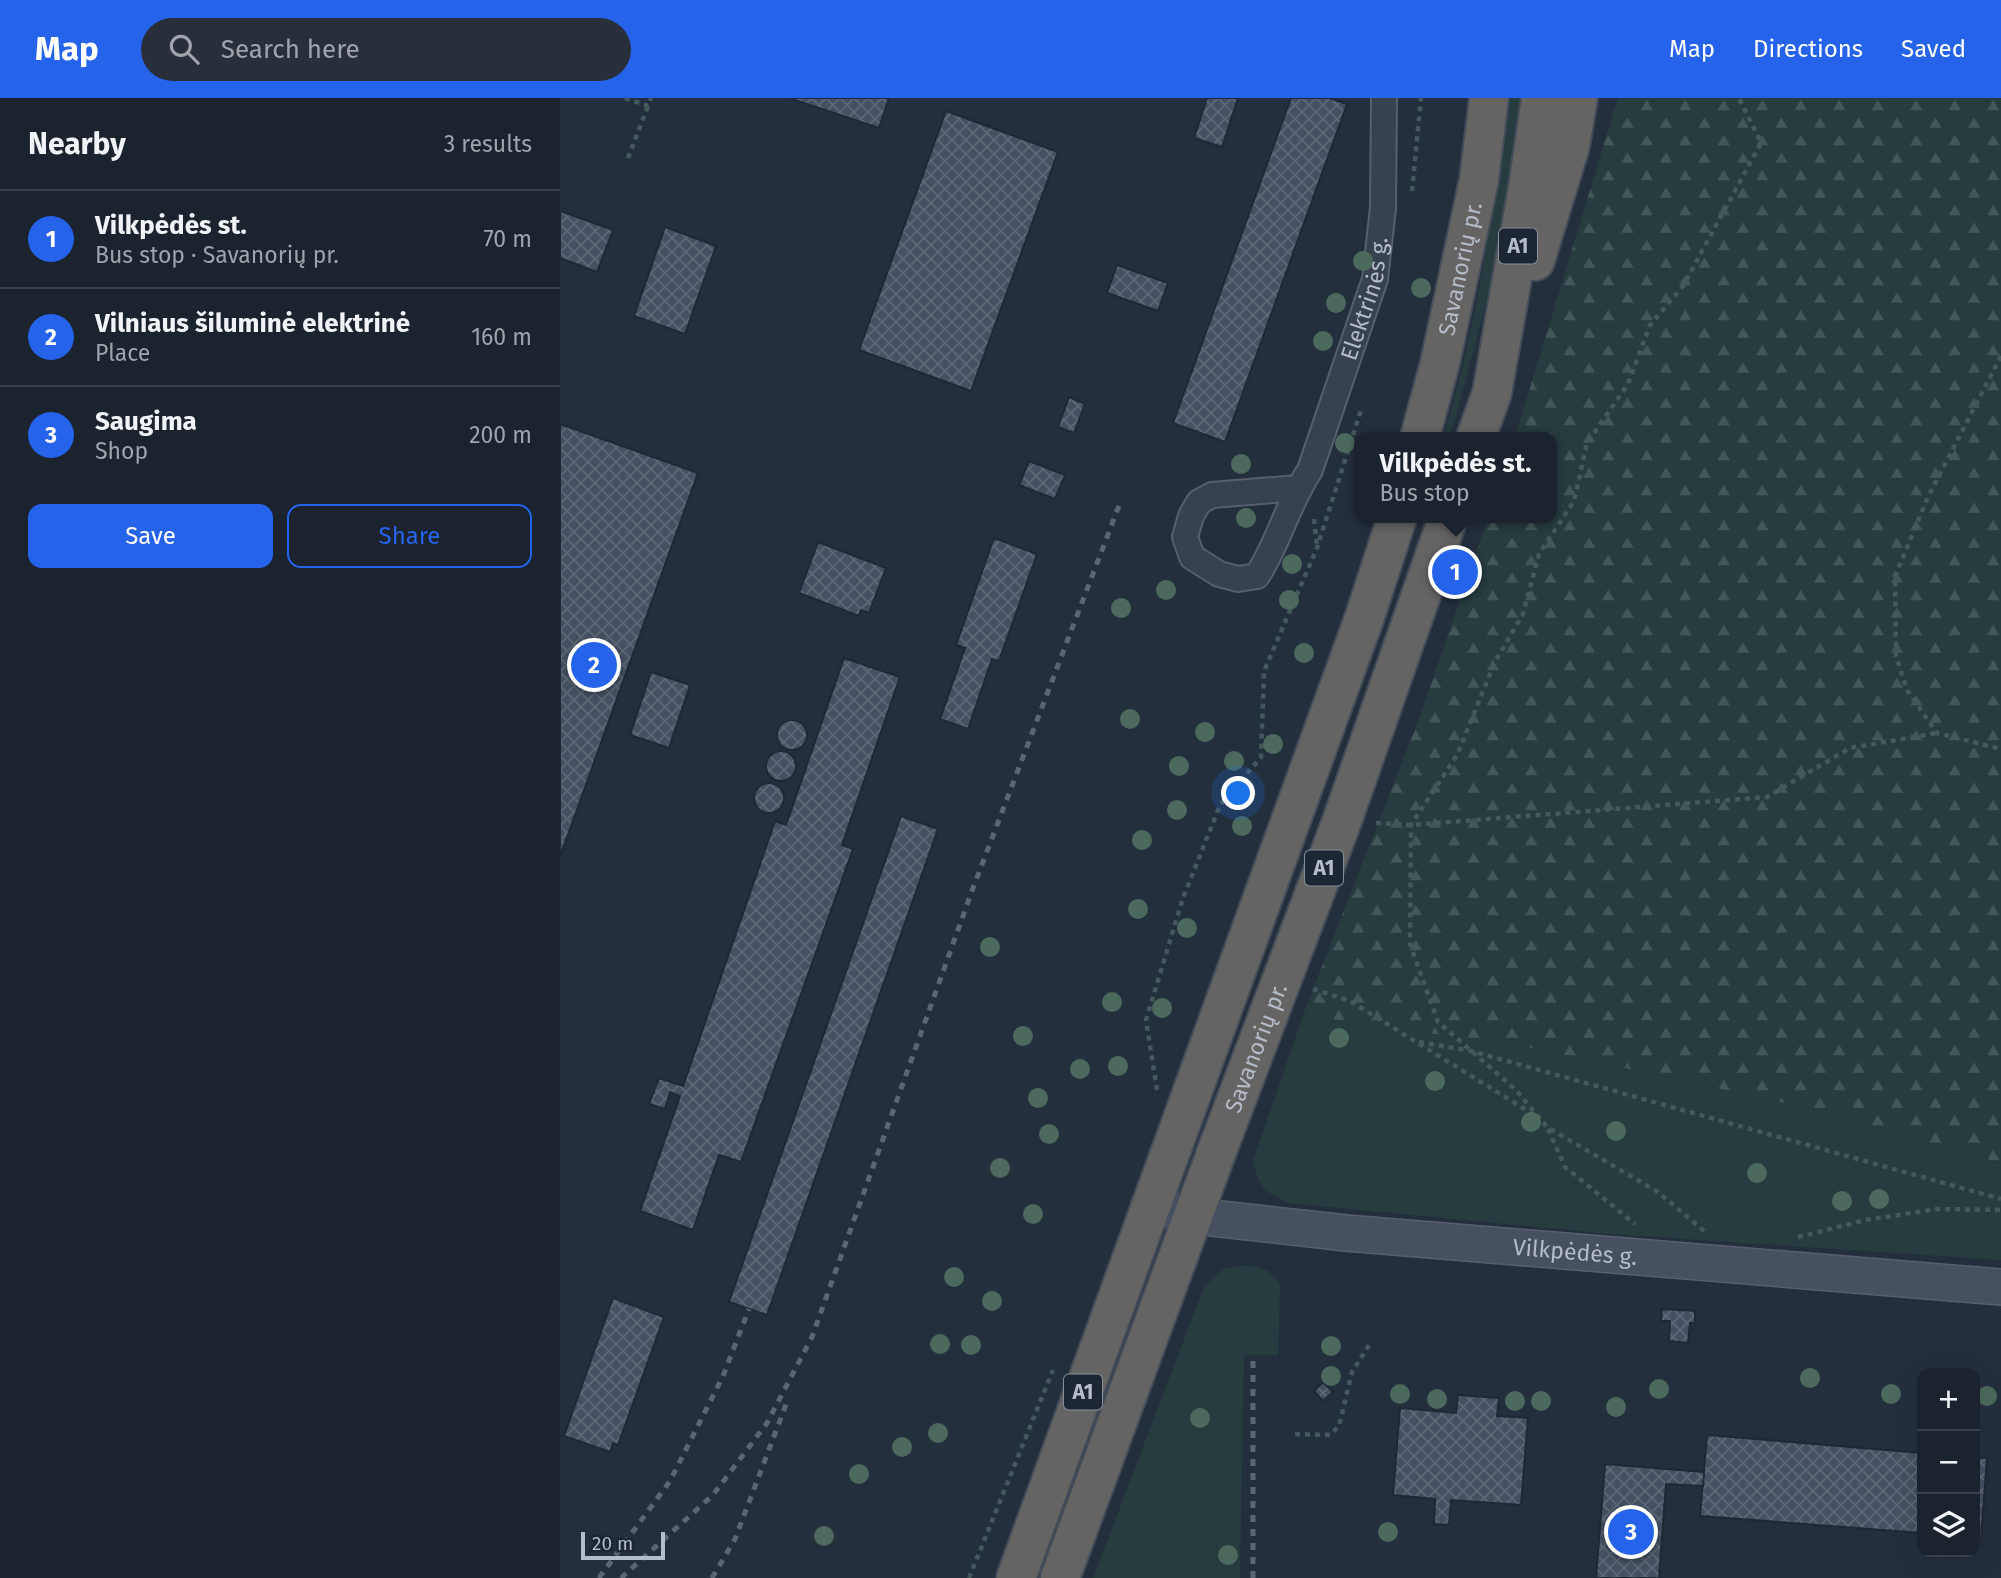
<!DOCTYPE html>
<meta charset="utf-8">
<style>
:root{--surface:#1b232e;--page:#282f3a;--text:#f1f3f6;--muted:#a0a4aa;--line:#39404a;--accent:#2563eb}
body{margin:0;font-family:"Fira Sans",sans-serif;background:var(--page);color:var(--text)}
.controls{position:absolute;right:21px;bottom:21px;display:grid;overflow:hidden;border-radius:14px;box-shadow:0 7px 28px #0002}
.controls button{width:63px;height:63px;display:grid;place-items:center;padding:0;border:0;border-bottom:2px solid var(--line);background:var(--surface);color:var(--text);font:35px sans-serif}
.scale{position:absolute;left:21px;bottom:18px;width:84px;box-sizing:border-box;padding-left:7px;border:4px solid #b4bcc9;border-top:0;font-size:19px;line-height:24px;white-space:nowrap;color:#b4bcc9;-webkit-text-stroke:5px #1d2633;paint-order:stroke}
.you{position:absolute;left:679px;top:696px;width:24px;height:24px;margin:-18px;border:5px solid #fff;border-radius:50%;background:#1a73e8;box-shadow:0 0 0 10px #1a73e833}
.badge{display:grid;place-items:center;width:46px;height:46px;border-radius:50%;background:var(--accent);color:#fff;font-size:23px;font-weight:700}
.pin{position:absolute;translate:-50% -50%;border:4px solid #fff;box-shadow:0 2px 7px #0006}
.popup{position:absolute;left:794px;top:334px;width:203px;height:91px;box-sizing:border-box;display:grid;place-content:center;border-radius:14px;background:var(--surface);filter:drop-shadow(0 2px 5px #0005);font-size:23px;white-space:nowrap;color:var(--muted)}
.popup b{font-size:26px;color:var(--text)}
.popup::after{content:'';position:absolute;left:50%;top:100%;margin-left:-14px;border:14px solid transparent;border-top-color:var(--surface)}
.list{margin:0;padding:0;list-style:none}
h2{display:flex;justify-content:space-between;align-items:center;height:91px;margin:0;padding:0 28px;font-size:30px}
h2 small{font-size:23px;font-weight:400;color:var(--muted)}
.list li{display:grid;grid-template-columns:46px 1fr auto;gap:21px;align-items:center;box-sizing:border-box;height:98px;padding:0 28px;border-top:2px solid var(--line)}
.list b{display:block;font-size:26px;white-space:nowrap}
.list p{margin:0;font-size:23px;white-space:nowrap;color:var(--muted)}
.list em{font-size:23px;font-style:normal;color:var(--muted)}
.actions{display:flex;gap:14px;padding:21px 28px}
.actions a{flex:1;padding:16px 0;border:2px solid var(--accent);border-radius:14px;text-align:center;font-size:24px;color:var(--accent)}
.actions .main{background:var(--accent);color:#fff}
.icon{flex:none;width:38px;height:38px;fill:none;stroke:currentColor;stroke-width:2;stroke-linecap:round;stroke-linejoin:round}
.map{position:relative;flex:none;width:1441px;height:1480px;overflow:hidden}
header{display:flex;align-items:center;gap:42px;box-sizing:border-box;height:98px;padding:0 35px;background:var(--accent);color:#fff}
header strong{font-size:33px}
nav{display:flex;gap:38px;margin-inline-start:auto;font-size:24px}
.search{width:490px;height:63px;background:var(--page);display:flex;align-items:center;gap:18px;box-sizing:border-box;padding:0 24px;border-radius:38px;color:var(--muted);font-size:26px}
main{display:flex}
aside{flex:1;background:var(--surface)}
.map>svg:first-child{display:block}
.grass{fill:#263c3f}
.forest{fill:url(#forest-firs)}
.building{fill:url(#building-cross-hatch);stroke:#1f2835;stroke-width:2}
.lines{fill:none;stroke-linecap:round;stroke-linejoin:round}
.minor-casing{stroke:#565f6c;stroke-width:28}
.secondary-casing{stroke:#565f6c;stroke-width:38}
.trunk-casing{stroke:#434c59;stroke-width:42}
.path{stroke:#44595c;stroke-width:4.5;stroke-dasharray:5 5;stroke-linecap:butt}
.minor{stroke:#38414e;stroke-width:24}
.secondary{stroke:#465061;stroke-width:35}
.trunk{stroke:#656462;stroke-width:38}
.rail{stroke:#5a6575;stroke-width:5;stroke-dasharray:7 7;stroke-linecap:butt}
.tree{fill:#4b6a5d}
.labels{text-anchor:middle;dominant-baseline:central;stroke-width:5;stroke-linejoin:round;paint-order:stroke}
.shield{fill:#1d2633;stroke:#878f9c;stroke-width:2}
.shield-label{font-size:21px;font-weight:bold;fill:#b4bcc9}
.street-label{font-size:23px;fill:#b4bcc9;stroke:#1d2633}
</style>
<header>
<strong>Map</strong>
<div class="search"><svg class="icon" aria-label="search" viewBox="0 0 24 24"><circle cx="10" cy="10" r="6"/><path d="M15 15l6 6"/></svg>Search here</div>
<nav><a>Map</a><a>Directions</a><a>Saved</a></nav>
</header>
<main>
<aside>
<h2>Nearby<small>3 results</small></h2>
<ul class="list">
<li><span class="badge">1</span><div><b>Vilkpėdės st.</b><p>Bus stop · Savanorių pr.</p></div><em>70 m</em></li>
<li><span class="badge">2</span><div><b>Vilniaus šiluminė elektrinė</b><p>Place</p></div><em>160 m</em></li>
<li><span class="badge">3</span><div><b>Saugima</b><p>Shop</p></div><em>200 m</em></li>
</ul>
<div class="actions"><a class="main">Save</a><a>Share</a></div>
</aside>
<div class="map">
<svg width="1441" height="1480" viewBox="0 0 1441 1480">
<defs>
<pattern id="forest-firs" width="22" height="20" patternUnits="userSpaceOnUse" patternTransform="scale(1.75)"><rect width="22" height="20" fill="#263c3f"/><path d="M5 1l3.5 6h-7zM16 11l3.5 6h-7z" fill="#435659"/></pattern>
<pattern id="building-cross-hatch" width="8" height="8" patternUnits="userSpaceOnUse" patternTransform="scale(1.75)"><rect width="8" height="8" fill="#455162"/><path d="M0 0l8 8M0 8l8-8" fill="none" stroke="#5d6877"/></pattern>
</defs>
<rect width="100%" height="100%" fill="#242f3e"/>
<g class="grass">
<path d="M947,0H964L954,70L932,183L894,326L889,339H883C917,229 933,115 947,0Z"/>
<path d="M743,917L983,952L1261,1013L1441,1065V1162L1049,1136L728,1105C704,1094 699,1089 693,1063Z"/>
<path d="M690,1167L708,1173L720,1186L718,1257H684L680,1480H533L644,1189L664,1170Z"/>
</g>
<path class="forest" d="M1058,0H1441V1065L1261,1013L983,952L743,917L859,621L928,420H991V339H955Z"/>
<g class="building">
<path d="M229,0H329L319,30Z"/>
<path d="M647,0H678L662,49L634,40Z"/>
<path d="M731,0H769L787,6L665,344L613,325Z"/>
<path d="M386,13L498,54L411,293L299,252Z"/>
<path d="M0,113L53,132L37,174L0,160Z"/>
<path d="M105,129L156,148L125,236L74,218Z"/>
<path d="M557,167L608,185L598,213L547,195Z"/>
<path d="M509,299L525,306L514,335L498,329Z"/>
<path d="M0,326L138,375L0,759Z"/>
<path d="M469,363L505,377L495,401L459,387Z"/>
<path d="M434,440L477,456L439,563L432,561L408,631L380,621L405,550L396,547Z"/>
<path d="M258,444L326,470L309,515L301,512L299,518L239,495Z"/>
<path d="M284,560L340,579L282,747L293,751L181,1064L159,1057L133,1132L80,1113L120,998L110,994L105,1011L89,1006L99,980L123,988L215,723L226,727Z"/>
<path d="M91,574L130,587L109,650L70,637Z"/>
<circle cx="232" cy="637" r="15"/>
<circle cx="221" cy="668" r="15"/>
<circle cx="209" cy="700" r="15"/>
<path d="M341,718L378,731L207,1217L169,1204Z"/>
<path d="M53,1200L104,1219L58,1347L53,1345L50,1354L4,1338Z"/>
<path d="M1102,1211L1135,1213V1225H1130L1128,1245L1109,1243L1110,1223H1101Z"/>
<path d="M763,1284L773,1294L763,1303L754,1293Z"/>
<path d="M898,1297L939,1300L937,1318L968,1320L961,1407L891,1402L889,1427L874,1426L875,1401L833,1397L840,1310L896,1315Z"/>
<path d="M1147,1337L1362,1355V1435L1140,1418Z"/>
<path d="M1415,1359L1427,1360L1421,1440H1415Z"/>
<path d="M1045,1366L1144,1374L1143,1388L1106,1386L1099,1480H1036Z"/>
</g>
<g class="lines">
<defs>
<g id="minor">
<path id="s1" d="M738,390L652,397L639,404L631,418L625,439L632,459L659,476L678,481L697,478C719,444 728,405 750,372L815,181L823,110L824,0"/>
</g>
<g id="secondary">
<path id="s2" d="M589,1107L634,1118L786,1135L1441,1189"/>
</g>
<g id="trunk">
<path d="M975,163L1010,48L1018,0"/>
<path id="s3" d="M860,339L880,265L919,82L929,0"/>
<path d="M916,339L932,295L968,89L981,0"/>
<path d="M456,1480L804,521L837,420"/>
<path id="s4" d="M500,1480L658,1050L782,723L888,420"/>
</g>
</defs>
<use href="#minor" class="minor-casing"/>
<use href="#secondary" class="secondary-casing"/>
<use href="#trunk" class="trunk-casing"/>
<g class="path">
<path d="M65,0L88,8L91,0"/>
<path d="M68,60L88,8"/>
<path d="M852,93L861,0"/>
<path d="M1441,258L1368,399L1335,478L1336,558L1347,592L1377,635L1441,651"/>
<path d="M754,421L757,447"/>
<path d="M816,725L851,727L1207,699L1290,650L1377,635"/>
<path d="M753,891L790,903L976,1018"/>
<path d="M859,944L911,953L1441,1101"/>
<path d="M597,992L586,922L623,800L660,707L701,659L704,573L757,450L801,312"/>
<path d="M988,1031L1005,1069L1075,1126"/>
<path d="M1144,1133L1098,1094L987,1029L956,992L878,924L850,846L851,727L897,657L935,564L963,516L979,456L1014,403L1027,345L1068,286L1090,227L1123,188L1201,45L1179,0"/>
<path d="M1238,1139L1306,1122L1377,1111L1441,1112"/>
<path d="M735,1336L770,1337L779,1328L792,1274L811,1244"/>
<path d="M409,1480L493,1272"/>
</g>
<use href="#minor" class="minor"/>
<use href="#secondary" class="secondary"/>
<use href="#trunk" class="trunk"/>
<g class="rail">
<path d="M39,1480L110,1383L163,1278L189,1211"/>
<path d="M61,1480L153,1397L207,1325L252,1239L413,790L560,405"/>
<path d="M152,1480L175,1441L227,1304"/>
<path d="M693,1480V1260"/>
</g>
</g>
<g class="tree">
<circle cx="803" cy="163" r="10"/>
<circle cx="861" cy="190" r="10"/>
<circle cx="776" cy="205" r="10"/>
<circle cx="763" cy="243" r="10"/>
<circle cx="785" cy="345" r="10"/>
<circle cx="681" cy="366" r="10"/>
<circle cx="686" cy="420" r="10"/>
<circle cx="732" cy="466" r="10"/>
<circle cx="606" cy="492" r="10"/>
<circle cx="729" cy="502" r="10"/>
<circle cx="561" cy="510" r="10"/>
<circle cx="744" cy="555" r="10"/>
<circle cx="570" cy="621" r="10"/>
<circle cx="645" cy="634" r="10"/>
<circle cx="713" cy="646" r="10"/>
<circle cx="674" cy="663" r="10"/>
<circle cx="619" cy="668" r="10"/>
<circle cx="617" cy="712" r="10"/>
<circle cx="682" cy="728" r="10"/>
<circle cx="582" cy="742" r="10"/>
<circle cx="578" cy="811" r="10"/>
<circle cx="627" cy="830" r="10"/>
<circle cx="430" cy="849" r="10"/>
<circle cx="552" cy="904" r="10"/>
<circle cx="602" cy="910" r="10"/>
<circle cx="463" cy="938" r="10"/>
<circle cx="779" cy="940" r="10"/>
<circle cx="558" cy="968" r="10"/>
<circle cx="520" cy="971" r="10"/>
<circle cx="875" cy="983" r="10"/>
<circle cx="478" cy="1000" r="10"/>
<circle cx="971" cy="1024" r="10"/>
<circle cx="1056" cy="1033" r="10"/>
<circle cx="489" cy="1036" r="10"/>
<circle cx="440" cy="1070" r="10"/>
<circle cx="1197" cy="1075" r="10"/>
<circle cx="1319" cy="1101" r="10"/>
<circle cx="1282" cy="1103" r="10"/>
<circle cx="473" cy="1116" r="10"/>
<circle cx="394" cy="1179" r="10"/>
<circle cx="432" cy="1203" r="10"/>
<circle cx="380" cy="1246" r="10"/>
<circle cx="411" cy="1247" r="10"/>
<circle cx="771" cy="1248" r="10"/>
<circle cx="771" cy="1278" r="10"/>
<circle cx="1250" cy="1280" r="10"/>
<circle cx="1099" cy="1291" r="10"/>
<circle cx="840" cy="1296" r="10"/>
<circle cx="1331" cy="1296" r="10"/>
<circle cx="1427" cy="1298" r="10"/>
<circle cx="877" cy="1301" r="10"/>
<circle cx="955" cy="1303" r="10"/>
<circle cx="981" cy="1303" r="10"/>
<circle cx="1056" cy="1309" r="10"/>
<circle cx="640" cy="1320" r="10"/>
<circle cx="378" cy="1335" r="10"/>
<circle cx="342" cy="1349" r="10"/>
<circle cx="299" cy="1376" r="10"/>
<circle cx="828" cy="1434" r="10"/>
<circle cx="264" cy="1438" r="10"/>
<circle cx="668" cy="1457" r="10"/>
</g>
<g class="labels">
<g class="shield">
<rect x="939" y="130.5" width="38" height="35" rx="5"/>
<rect x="745" y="752.5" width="38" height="35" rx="5"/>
<rect x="504" y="1276.5" width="38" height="35" rx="5"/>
</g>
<g class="shield-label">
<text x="958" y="148">A1</text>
<text x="764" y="770">A1</text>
<text x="523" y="1294">A1</text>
</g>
<g class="street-label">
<text stroke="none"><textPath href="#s3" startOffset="173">Savanorių pr.</textPath></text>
<text stroke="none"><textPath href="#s1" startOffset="530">Elektrinės g.</textPath></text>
<text stroke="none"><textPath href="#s4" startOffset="565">Savanorių pr.</textPath></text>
<text stroke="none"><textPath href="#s2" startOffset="429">Vilkpėdės g.</textPath></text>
</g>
</g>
</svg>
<div class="controls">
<button>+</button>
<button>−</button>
<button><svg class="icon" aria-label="layers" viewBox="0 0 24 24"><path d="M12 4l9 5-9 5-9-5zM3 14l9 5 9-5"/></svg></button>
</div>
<div class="scale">20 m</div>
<div class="you"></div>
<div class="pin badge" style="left:895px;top:474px">1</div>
<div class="popup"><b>Vilkpėdės st.</b>Bus stop</div>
<div class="pin badge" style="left:34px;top:567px">2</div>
<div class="pin badge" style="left:1071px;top:1434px">3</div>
</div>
</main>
